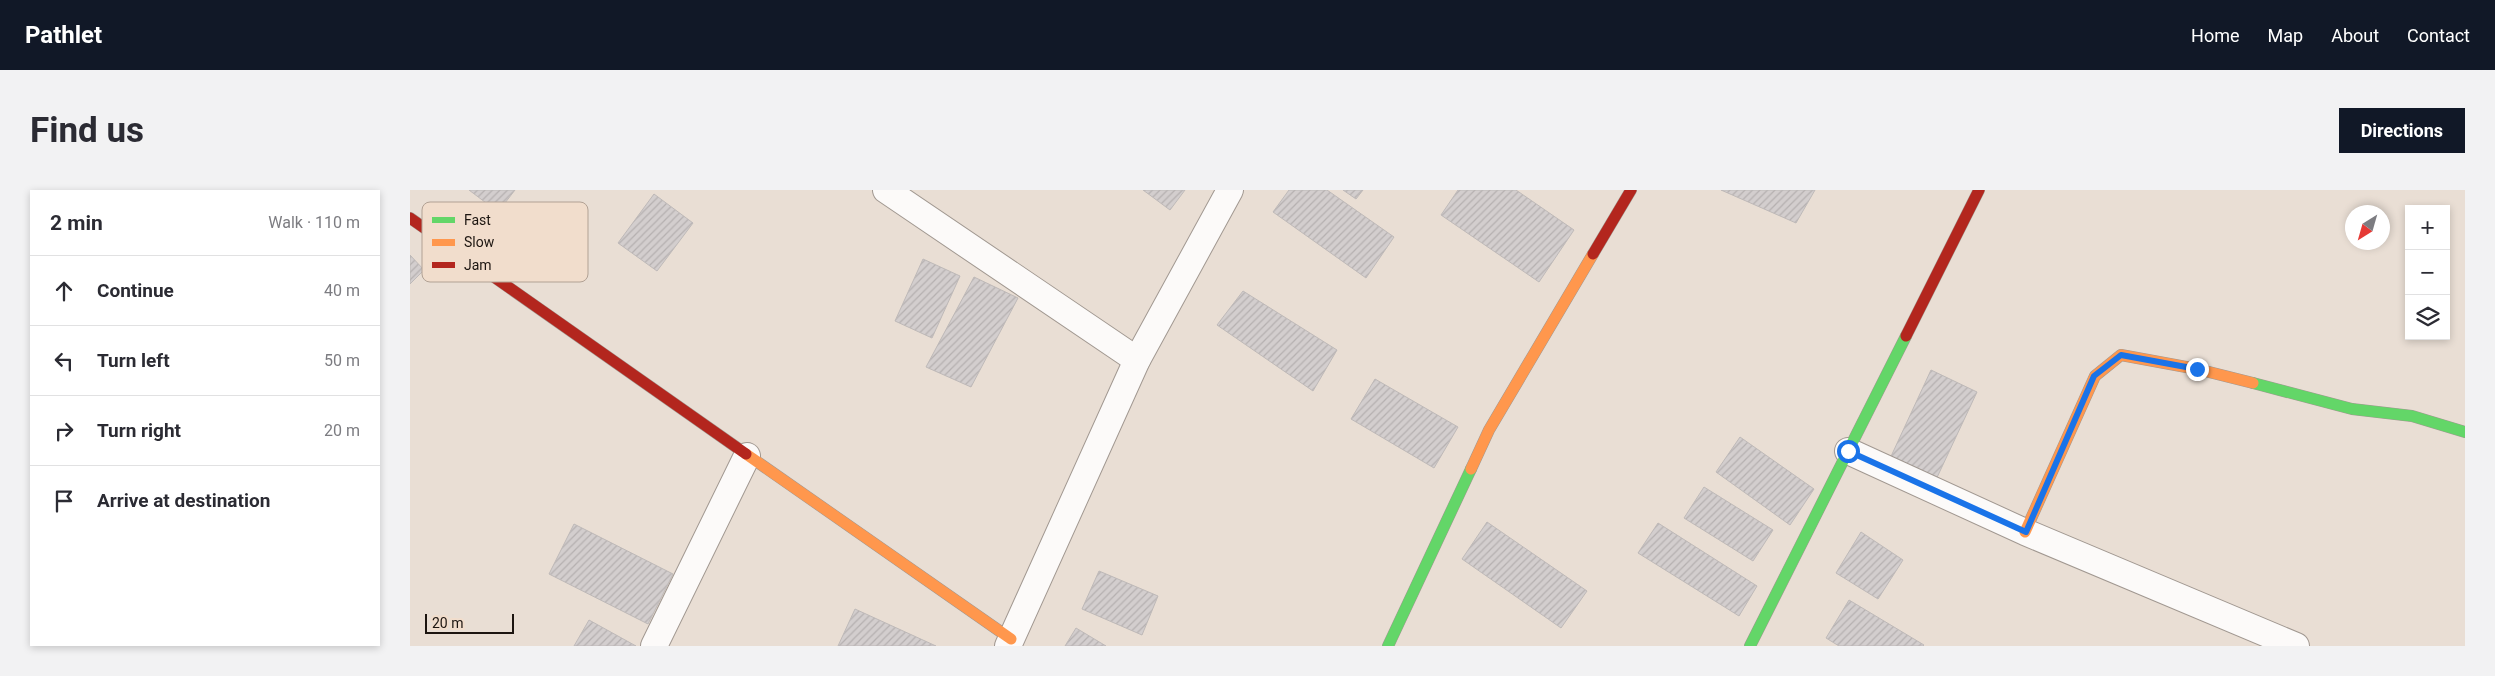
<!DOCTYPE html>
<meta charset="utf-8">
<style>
:root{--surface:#fff;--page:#f2f2f3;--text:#2b2b33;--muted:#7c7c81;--line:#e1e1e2;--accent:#111827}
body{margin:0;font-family:Roboto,sans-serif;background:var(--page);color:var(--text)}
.controls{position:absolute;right:15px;top:15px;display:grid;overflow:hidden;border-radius:0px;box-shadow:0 2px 8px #0003}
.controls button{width:45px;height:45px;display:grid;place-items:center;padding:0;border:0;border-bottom:1px solid var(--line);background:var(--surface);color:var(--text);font:25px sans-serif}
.compass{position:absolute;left:1935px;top:15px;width:45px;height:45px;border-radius:50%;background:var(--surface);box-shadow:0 2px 8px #0003;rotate:217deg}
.scale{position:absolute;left:15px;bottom:12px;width:89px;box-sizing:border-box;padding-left:5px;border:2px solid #1c1510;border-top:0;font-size:14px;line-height:18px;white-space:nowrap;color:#1c1510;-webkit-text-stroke:4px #f1ddcc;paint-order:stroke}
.stop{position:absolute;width:15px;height:15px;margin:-11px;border:4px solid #1a73e8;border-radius:50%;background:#fff}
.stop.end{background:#1a73e8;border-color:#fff;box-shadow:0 1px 5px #0008}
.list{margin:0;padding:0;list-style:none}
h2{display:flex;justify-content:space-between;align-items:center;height:65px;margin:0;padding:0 20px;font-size:21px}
h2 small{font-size:16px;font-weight:400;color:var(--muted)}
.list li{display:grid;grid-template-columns:32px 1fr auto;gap:15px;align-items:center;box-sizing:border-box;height:70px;padding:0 20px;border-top:1px solid var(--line)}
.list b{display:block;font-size:19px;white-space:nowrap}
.list em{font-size:16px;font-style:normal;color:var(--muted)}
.icon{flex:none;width:28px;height:28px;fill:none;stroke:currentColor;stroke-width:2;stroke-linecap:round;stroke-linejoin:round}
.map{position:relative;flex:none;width:2055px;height:456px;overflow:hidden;border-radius:0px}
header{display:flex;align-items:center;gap:30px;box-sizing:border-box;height:70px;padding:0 25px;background:var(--accent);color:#fff}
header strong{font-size:24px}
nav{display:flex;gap:28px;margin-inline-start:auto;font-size:18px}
.intro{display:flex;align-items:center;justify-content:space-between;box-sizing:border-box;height:120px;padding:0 30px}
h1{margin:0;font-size:35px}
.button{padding:12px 22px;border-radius:0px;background:var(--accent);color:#fff;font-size:18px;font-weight:700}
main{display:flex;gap:30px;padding:0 30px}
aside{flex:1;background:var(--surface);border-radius:0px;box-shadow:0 2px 8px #0003}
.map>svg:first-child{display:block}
.building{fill:url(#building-hatch);stroke:#beb9b8}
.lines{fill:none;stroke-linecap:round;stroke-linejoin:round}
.street-casing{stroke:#a19891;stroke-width:28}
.fast-casing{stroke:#a19891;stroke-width:12}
.slow-casing{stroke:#a19891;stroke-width:12}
.jam-casing{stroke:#a19891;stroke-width:12}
.street{stroke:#fcfaf9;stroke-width:26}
.fast{stroke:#63d668;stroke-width:11}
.slow{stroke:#ff974d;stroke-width:11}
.jam{stroke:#b3261e;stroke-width:11}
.route{stroke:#1a73e8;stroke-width:6}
.key{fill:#f1ddcc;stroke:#b1a194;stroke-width:1}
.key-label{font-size:14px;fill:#1c1510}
</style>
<header>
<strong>Pathlet</strong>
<nav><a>Home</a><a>Map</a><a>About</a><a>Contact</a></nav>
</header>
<div class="intro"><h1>Find us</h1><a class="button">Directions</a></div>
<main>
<aside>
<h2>2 min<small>Walk · 110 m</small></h2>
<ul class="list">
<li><svg class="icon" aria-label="ahead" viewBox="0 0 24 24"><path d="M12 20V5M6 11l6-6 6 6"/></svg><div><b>Continue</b></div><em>40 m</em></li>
<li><svg class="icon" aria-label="left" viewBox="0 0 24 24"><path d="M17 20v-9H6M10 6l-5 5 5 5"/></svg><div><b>Turn left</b></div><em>50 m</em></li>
<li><svg class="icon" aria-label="right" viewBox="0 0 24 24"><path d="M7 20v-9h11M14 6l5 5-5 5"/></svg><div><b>Turn right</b></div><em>20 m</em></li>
<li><svg class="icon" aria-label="arrive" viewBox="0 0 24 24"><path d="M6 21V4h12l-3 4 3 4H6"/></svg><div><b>Arrive at destination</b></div></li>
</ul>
</aside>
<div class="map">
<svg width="2055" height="456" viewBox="0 0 2055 456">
<defs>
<pattern id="building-hatch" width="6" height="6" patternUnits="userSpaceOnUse" patternTransform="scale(1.25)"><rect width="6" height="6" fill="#d3cece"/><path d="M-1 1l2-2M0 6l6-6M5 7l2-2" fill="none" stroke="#b5b0b0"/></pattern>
</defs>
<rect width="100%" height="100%" fill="#e9ded4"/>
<g class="building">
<path d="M59,0H105L88,22Z"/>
<path d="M733,0H775L760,20Z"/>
<path d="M879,0H917L984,47L956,88L863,22Z"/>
<path d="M933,0H953L946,9Z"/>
<path d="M1048,0H1106L1164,40L1129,92L1031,25Z"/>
<path d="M1311,0H1405L1386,33Z"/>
<path d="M244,4L283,33L247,81L208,53Z"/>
<path d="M0,65L14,80L0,94Z"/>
<path d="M513,69L550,86L522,148L485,131Z"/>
<path d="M564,87L608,108L561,197L516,177Z"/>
<path d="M833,101L927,160L903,201L807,135Z"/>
<path d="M1521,180L1567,202L1523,296L1477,275Z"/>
<path d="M965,189L1048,237L1024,278L941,229Z"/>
<path d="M1330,247L1404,299L1380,335L1306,282Z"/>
<path d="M1294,297L1363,340L1343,371L1274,328Z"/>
<path d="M1077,332L1177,401L1151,438L1052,369Z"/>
<path d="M1248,333L1347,396L1329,426L1228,363Z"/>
<path d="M164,334L263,384L238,434L139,384Z"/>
<path d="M1451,342L1493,370L1468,409L1426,383Z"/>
<path d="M689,381L748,406L732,445L672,419Z"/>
<path d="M1439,410L1514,455L1513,456H1429L1416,448Z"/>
<path d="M445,419L526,456H428Z"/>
<path d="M179,430L226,456H164Z"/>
<path d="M666,438L696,456H655Z"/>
</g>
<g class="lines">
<defs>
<g id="street">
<path d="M476,0L727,170"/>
<path d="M1438,261L1615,342L1886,456"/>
<path d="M244,456L337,266"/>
<path d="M598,456L727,170L820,0"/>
</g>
<g id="fast">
<path d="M1843,193L1942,219L2002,226L2055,242"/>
<path d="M978,456L1061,279"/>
<path d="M1340,456L1496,146"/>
</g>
<g id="slow">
<path d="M336,264L601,449"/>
<path d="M1061,279L1079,240L1183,64"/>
<path d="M1615,342L1685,186L1711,165L1787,179L1843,193"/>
</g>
<g id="jam">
<path d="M0,28L336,264"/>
<path d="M1183,64L1221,0"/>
<path d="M1496,146L1569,0"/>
</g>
</defs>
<use href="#street" class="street-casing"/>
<use href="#fast" class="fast-casing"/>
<use href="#slow" class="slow-casing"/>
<use href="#jam" class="jam-casing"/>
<use href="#street" class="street"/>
<use href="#fast" class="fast"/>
<use href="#slow" class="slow"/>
<use href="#jam" class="jam"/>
</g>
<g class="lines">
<path class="route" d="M1438,261L1616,342L1684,186L1711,165L1787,179"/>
</g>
<rect x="12" y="12" width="166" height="80" rx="8" class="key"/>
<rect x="22" y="27" width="23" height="6" fill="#63d668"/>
<rect x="22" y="49" width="23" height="7" fill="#ff974d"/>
<rect x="22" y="72" width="23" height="6" fill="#b3261e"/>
<g class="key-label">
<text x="54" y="35">Fast</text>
<text x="54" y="57">Slow</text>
<text x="54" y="80">Jam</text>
</g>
</svg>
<div class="controls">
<button>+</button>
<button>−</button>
<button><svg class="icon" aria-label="layers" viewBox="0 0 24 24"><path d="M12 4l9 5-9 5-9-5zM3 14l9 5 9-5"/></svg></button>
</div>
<svg class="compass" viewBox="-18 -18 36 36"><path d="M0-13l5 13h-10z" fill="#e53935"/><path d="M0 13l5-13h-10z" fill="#7c7c81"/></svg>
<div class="scale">20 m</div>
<div class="stop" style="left:1438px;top:261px"></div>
<div class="stop end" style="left:1787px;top:179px"></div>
</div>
</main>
